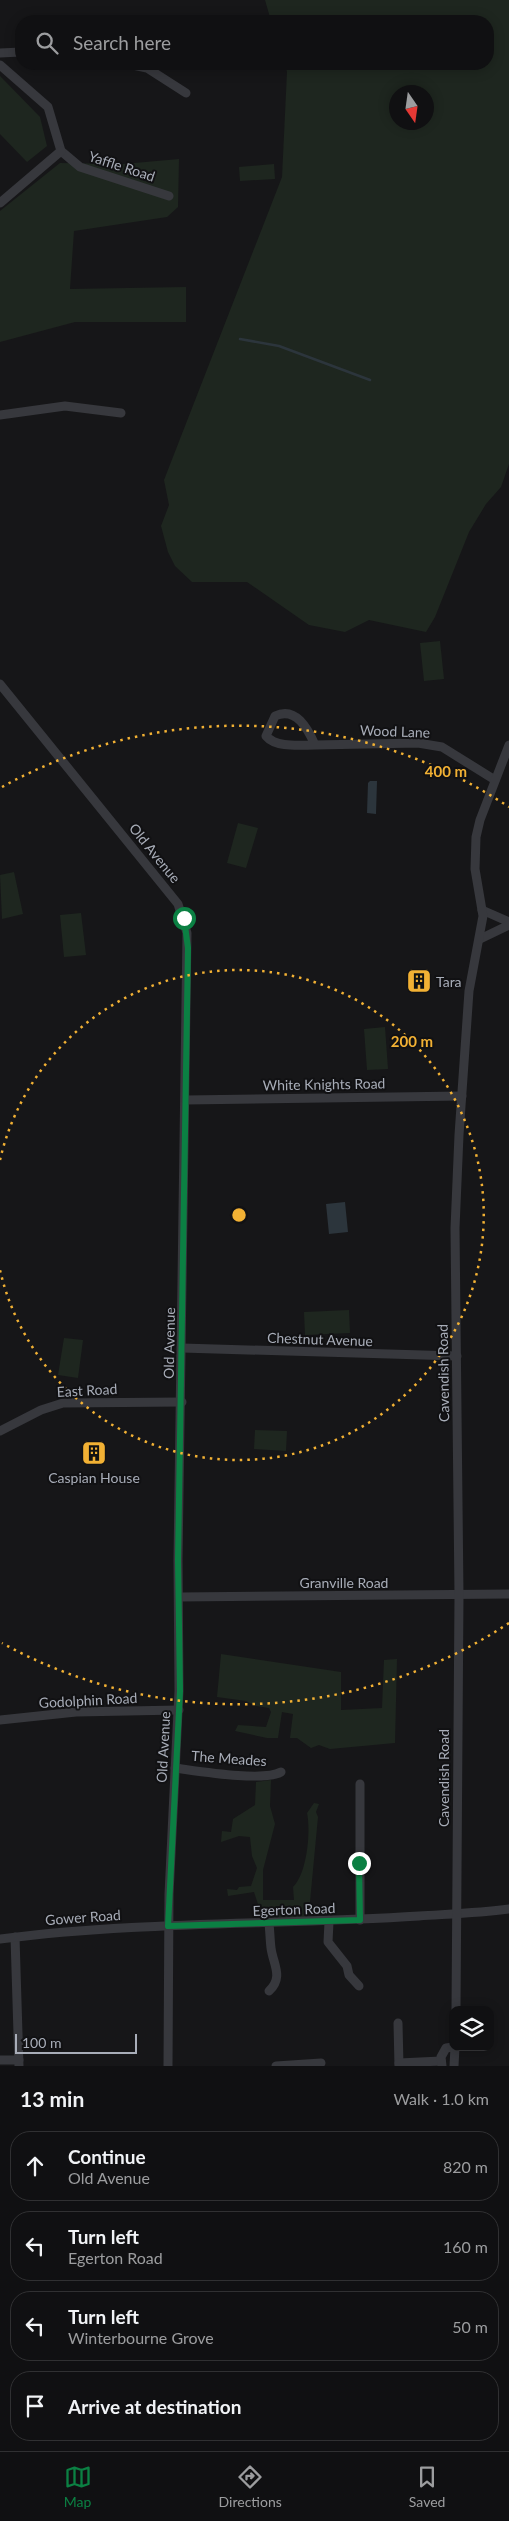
<!DOCTYPE html>
<meta charset="utf-8">
<style>
:root{--surface:#101012;--page:#1e1e20;--text:#f1f3f6;--muted:#9c9d9f;--line:#303032;--accent:#0b8043}
body{margin:0;font-family:Lato,sans-serif;background:var(--page);color:var(--text)}
.controls{position:absolute;right:15px;bottom:15px;display:grid;overflow:hidden;border-radius:10px;box-shadow:0 2px 12px #0003}
.controls button{width:45px;height:45px;display:grid;place-items:center;padding:0;border:0;border-bottom:1px solid var(--line);background:var(--surface);color:var(--text);font:25px sans-serif}
.compass{position:absolute;left:389px;top:85px;width:45px;height:45px;border-radius:50%;background:var(--surface);box-shadow:0 2px 12px #0003;rotate:167deg}
.scale{position:absolute;left:15px;bottom:12px;width:122px;box-sizing:border-box;padding-left:5px;border:2px solid #a8adb8;border-top:0;font-size:14px;line-height:18px;white-space:nowrap;color:#a8adb8;-webkit-text-stroke:4px #111113;paint-order:stroke}
.stop{position:absolute;width:15px;height:15px;margin:-11px;border:4px solid #0b8043;border-radius:50%;background:#fff}
.stop.end{background:#0b8043;border-color:#fff;box-shadow:0 1px 5px #0008}
.list{margin:0;padding:0;list-style:none}
h2{display:flex;justify-content:space-between;align-items:center;height:65px;margin:0;padding:0 20px;font-size:21px}
h2 small{font-size:16px;font-weight:400;color:var(--muted)}
.list li{display:grid;grid-template-columns:32px 1fr auto;gap:15px;align-items:center;box-sizing:border-box;height:70px;margin:0 10px 10px;padding:0 10px;border:1px solid var(--line);border-radius:20px}
.list b{display:block;font-size:19px;white-space:nowrap}
.list p{margin:0;font-size:16px;white-space:nowrap;color:var(--muted)}
.list em{font-size:16px;font-style:normal;color:var(--muted)}
.icon{flex:none;width:28px;height:28px;fill:none;stroke:currentColor;stroke-width:2;stroke-linecap:round;stroke-linejoin:round}
.map{position:relative;flex:none;width:509px;height:2066px;overflow:hidden}
.search{position:absolute;background:var(--surface);box-shadow:0 2px 12px #0003;left:15px;right:15px;top:15px;height:55px;display:flex;align-items:center;gap:12px;box-sizing:border-box;padding:0 18px;border-radius:20px;color:var(--muted);font-size:19px}
.sheet{height:385px;background:var(--surface)}
nav{display:flex;justify-content:space-around;align-items:center;box-sizing:border-box;height:70px;border-top:1px solid var(--line);background:var(--surface);font-size:14px;color:var(--muted)}
nav a{display:grid;justify-items:center;gap:2px}
nav .on{color:var(--accent)}
.map>svg:first-child{display:block}
.green{fill:#1e261f;fill-rule:evenodd}
.water{fill:#2c353c}
.lines{fill:none;stroke-linecap:round;stroke-linejoin:round}
.stream{stroke:#2c353c;stroke-width:2.5}
.minor{stroke:#37383d;stroke-width:9}
.route{stroke:#0b8043;stroke-width:6}
.ring{fill:none;stroke:#f2b134;stroke-width:2.5;stroke-dasharray:2.5 5}
.labels{text-anchor:middle;dominant-baseline:central;stroke-width:4;stroke-linejoin:round;paint-order:stroke}
.street-label{font-size:14px;fill:#a8adb8;stroke:#111113}
.poi-label{font-size:14px;fill:#a8adb8;stroke:#111113;text-anchor:start}
.centre{fill:#f2b134;stroke:#111113;stroke-width:2.5}
.ring-label{font-size:15px;text-anchor:middle;font-weight:bold;fill:#f2b134;stroke:#111113;stroke-width:4;stroke-linejoin:round;paint-order:stroke}
</style>
<div class="map">
<svg width="509" height="2066" viewBox="0 0 509 2066">
<rect width="100%" height="100%" fill="#161618"/>
<g class="green">
<path d="M265,0H509V464L501,487L486,504L469,532L435,617L426,632L369,620L345,632L309,625L247,582H192L175,566L168,552L161,526L169,505L164,480L282,177L287,72L285,64H488V21H271ZM396,92H426V122H396Z"/>
<path d="M0,76L40,117L47,146L27,162L0,134Z"/>
<path d="M179,159L178,207L167,217L74,231L70,289L186,287V322H75L0,342V211L60,163L123,164Z"/>
<path d="M274,164L275,179L240,181L239,167Z"/>
<path d="M440,641L444,679L424,681L420,643Z"/>
<path d="M238,823L258,828L246,868L227,863Z"/>
<path d="M14,872L23,914L2,919L0,875Z"/>
<path d="M81,913L86,955L64,957L60,915Z"/>
<path d="M385,1027L388,1069L367,1070L364,1029Z"/>
<path d="M349,1310L350,1333L305,1335L304,1312Z"/>
<path d="M64,1338L83,1340L78,1378L58,1375Z"/>
<path d="M255,1430L287,1431L286,1451L254,1449Z"/>
<path d="M221,1654L341,1672V1710L382,1708L384,1660L397,1659L395,1743L330,1749L319,1745L311,1748L297,1738H290L293,1714L282,1712L278,1738H267L235,1731L238,1725L266,1727L271,1712L269,1708L256,1706L246,1701L217,1697Z"/>
<path d="M271,1780L270,1806L275,1824L263,1870V1900H294L293,1887C307,1874 311,1831 307,1813L314,1803L319,1804L316,1812L318,1817L308,1923L293,1918L258,1917V1904L254,1892L228,1896L227,1889L237,1890L239,1887L251,1886L257,1868L252,1856L250,1837L239,1836L221,1842L222,1831L231,1832L233,1819L255,1805L256,1782Z"/>
</g>
<g class="water">
<path d="M370,781H377L376,814L367,813L368,783Z"/>
<path d="M345,1202L348,1232L329,1234L326,1204Z"/>
</g>
<g class="lines">
<path class="stream" d="M240,339L279,346L370,380"/>
<g class="minor">
<path d="M0,53L21,52"/>
<path d="M128,64L147,68L186,93"/>
<path d="M0,65L48,107L61,151L80,167L169,196"/>
<path d="M0,203L61,151"/>
<path d="M0,415L65,406L121,413"/>
<path d="M0,684L178,904L187,933L178,1560L179,1691L169,1894L168,2066"/>
<path d="M315,745C308,729 296,706 275,716L266,736C276,748 300,745 315,745L418,743L442,747L495,780"/>
<path d="M482,910L509,922"/>
<path d="M480,939L509,925"/>
<path d="M186,1100L462,1096"/>
<path d="M182,1348L457,1356"/>
<path d="M0,1431L41,1410L63,1403L182,1402"/>
<path d="M179,1597L509,1594"/>
<path d="M0,1720L76,1712L179,1710"/>
<path d="M175,1768C198,1771 263,1782 281,1772"/>
<path d="M360,1784V1920"/>
<path d="M329,1922L328,1942L347,1966L349,1975L359,1986"/>
<path d="M269,1924C270,1932 270,1940 271,1948C273,1964 284,1977 269,1991"/>
<path d="M15,1937L19,2066"/>
<path d="M0,1939C139,1921 279,1925 419,1916C449,1914 479,1913 509,1909"/>
<path d="M456,2010L459,1595L455,1228L459,1135L469,991L483,916L475,869L476,837L480,820L509,745"/>
<path d="M398,2023L399,2066"/>
<path d="M0,2060H19"/>
<path d="M399,2063L441,2061"/>
<path d="M276,2066L321,2063"/>
<path d="M442,2066L441,2057L446,2048L453,2047"/>
<path d="M454,2066L455,2047"/>
</g>
</g>
<g class="lines">
<path class="route" d="M184,918L188,948L178,1560L180,1691L168,1926L360,1920L359,1863"/>
</g>
<g class="ring">
<path d="M0 1160A245 245 0 1 1 0 1270"/>
<path d="M509 1623A489 489 0 0 1 2 1643M2 787A489 489 0 0 1 509 807"/>
</g>
<defs>
<symbol id="building-square" viewBox="-11 -11 22 22"><rect x="-9" y="-9" width="18" height="18" rx="4" fill="#f2b134" stroke="#111113"/><path d="M-4-6H4V6H1V3H-1V6H-4ZM-2.5-4.3h1.7v1.8h-1.7ZM.8-4.3h1.7v1.8H.8ZM-2.5-1h1.7V.8h-1.7ZM.8-1h1.7V.8H.8Z" fill="#111"/></symbol>
</defs>
<g fill-rule="evenodd">
<use href="#building-square" x="405" y="967" width="28" height="28"/>
<use href="#building-square" x="80" y="1439" width="28" height="28"/>
</g>
<g class="labels">
<g class="street-label">
<text transform="translate(122 166) rotate(18)">Yaffle Road</text>
<text transform="translate(395 731) rotate(2)">Wood Lane</text>
<text transform="translate(155 853) rotate(51)">Old Avenue</text>
<text transform="translate(324 1084) rotate(-1)">White Knights Road</text>
<text transform="translate(320 1339) rotate(2)">Chestnut Avenue</text>
<text transform="translate(169 1343) rotate(-89)">Old Avenue</text>
<text transform="translate(443 1373) rotate(-91)">Cavendish Road</text>
<text transform="translate(87 1390) rotate(-3)">East Road</text>
<text x="344" y="1582">Granville Road</text>
<text transform="translate(88 1700) rotate(-3)">Godolphin Road</text>
<text transform="translate(163 1747) rotate(-87)">Old Avenue</text>
<text transform="translate(229 1758) rotate(4)">The Meades</text>
<text transform="translate(443 1778) rotate(-90)">Cavendish Road</text>
<text transform="translate(294 1909) rotate(-2)">Egerton Road</text>
<text transform="translate(83 1917) rotate(-4)">Gower Road</text>
</g>
<g class="poi-label">
<text x="436" y="981">Tara</text>
<text x="94" y="1477" text-anchor="middle">Caspian House</text>
</g>
</g>
<circle cx="239" cy="1215" r="8" class="centre"/>
<g class="ring-label">
<text x="446" y="777">400 m</text>
<text x="412" y="1047">200 m</text>
</g>
</svg>
<div class="controls">
<button><svg class="icon" aria-label="layers" viewBox="0 0 24 24"><path d="M12 4l9 5-9 5-9-5zM3 14l9 5 9-5"/></svg></button>
</div>
<svg class="compass" viewBox="-18 -18 36 36"><path d="M0-13l5 13h-10z" fill="#e53935"/><path d="M0 13l5-13h-10z" fill="#9c9d9f"/></svg>
<div class="scale">100 m</div>
<div class="stop" style="left:184px;top:918px"></div>
<div class="stop end" style="left:359px;top:1863px"></div>
<div class="search"><svg class="icon" aria-label="search" viewBox="0 0 24 24"><circle cx="10" cy="10" r="6"/><path d="M15 15l6 6"/></svg>Search here</div>
</div>
<section class="sheet">
<h2>13 min<small>Walk · 1.0 km</small></h2>
<ul class="list">
<li><svg class="icon" aria-label="ahead" viewBox="0 0 24 24"><path d="M12 20V5M6 11l6-6 6 6"/></svg><div><b>Continue</b><p>Old Avenue</p></div><em>820 m</em></li>
<li><svg class="icon" aria-label="left" viewBox="0 0 24 24"><path d="M17 20v-9H6M10 6l-5 5 5 5"/></svg><div><b>Turn left</b><p>Egerton Road</p></div><em>160 m</em></li>
<li><svg class="icon" aria-label="left" viewBox="0 0 24 24"><path d="M17 20v-9H6M10 6l-5 5 5 5"/></svg><div><b>Turn left</b><p>Winterbourne Grove</p></div><em>50 m</em></li>
<li><svg class="icon" aria-label="arrive" viewBox="0 0 24 24"><path d="M6 21V4h12l-3 4 3 4H6"/></svg><div><b>Arrive at destination</b></div></li>
</ul>
</section>
<nav>
<a class="on"><svg class="icon" aria-label="map" viewBox="0 0 24 24"><path d="M3 6l6-2 6 2 6-2v14l-6 2-6-2-6 2zM9 4v14M15 6v14"/></svg>Map</a>
<a><svg class="icon" aria-label="directions" viewBox="0 0 24 24"><path d="M12 3l9 9-9 9-9-9zM9 14v-3h6M13 9l2 2-2 2"/></svg>Directions</a>
<a><svg class="icon" aria-label="saved" viewBox="0 0 24 24"><path d="M7 4h10v16l-5-4-5 4z"/></svg>Saved</a>
</nav>
